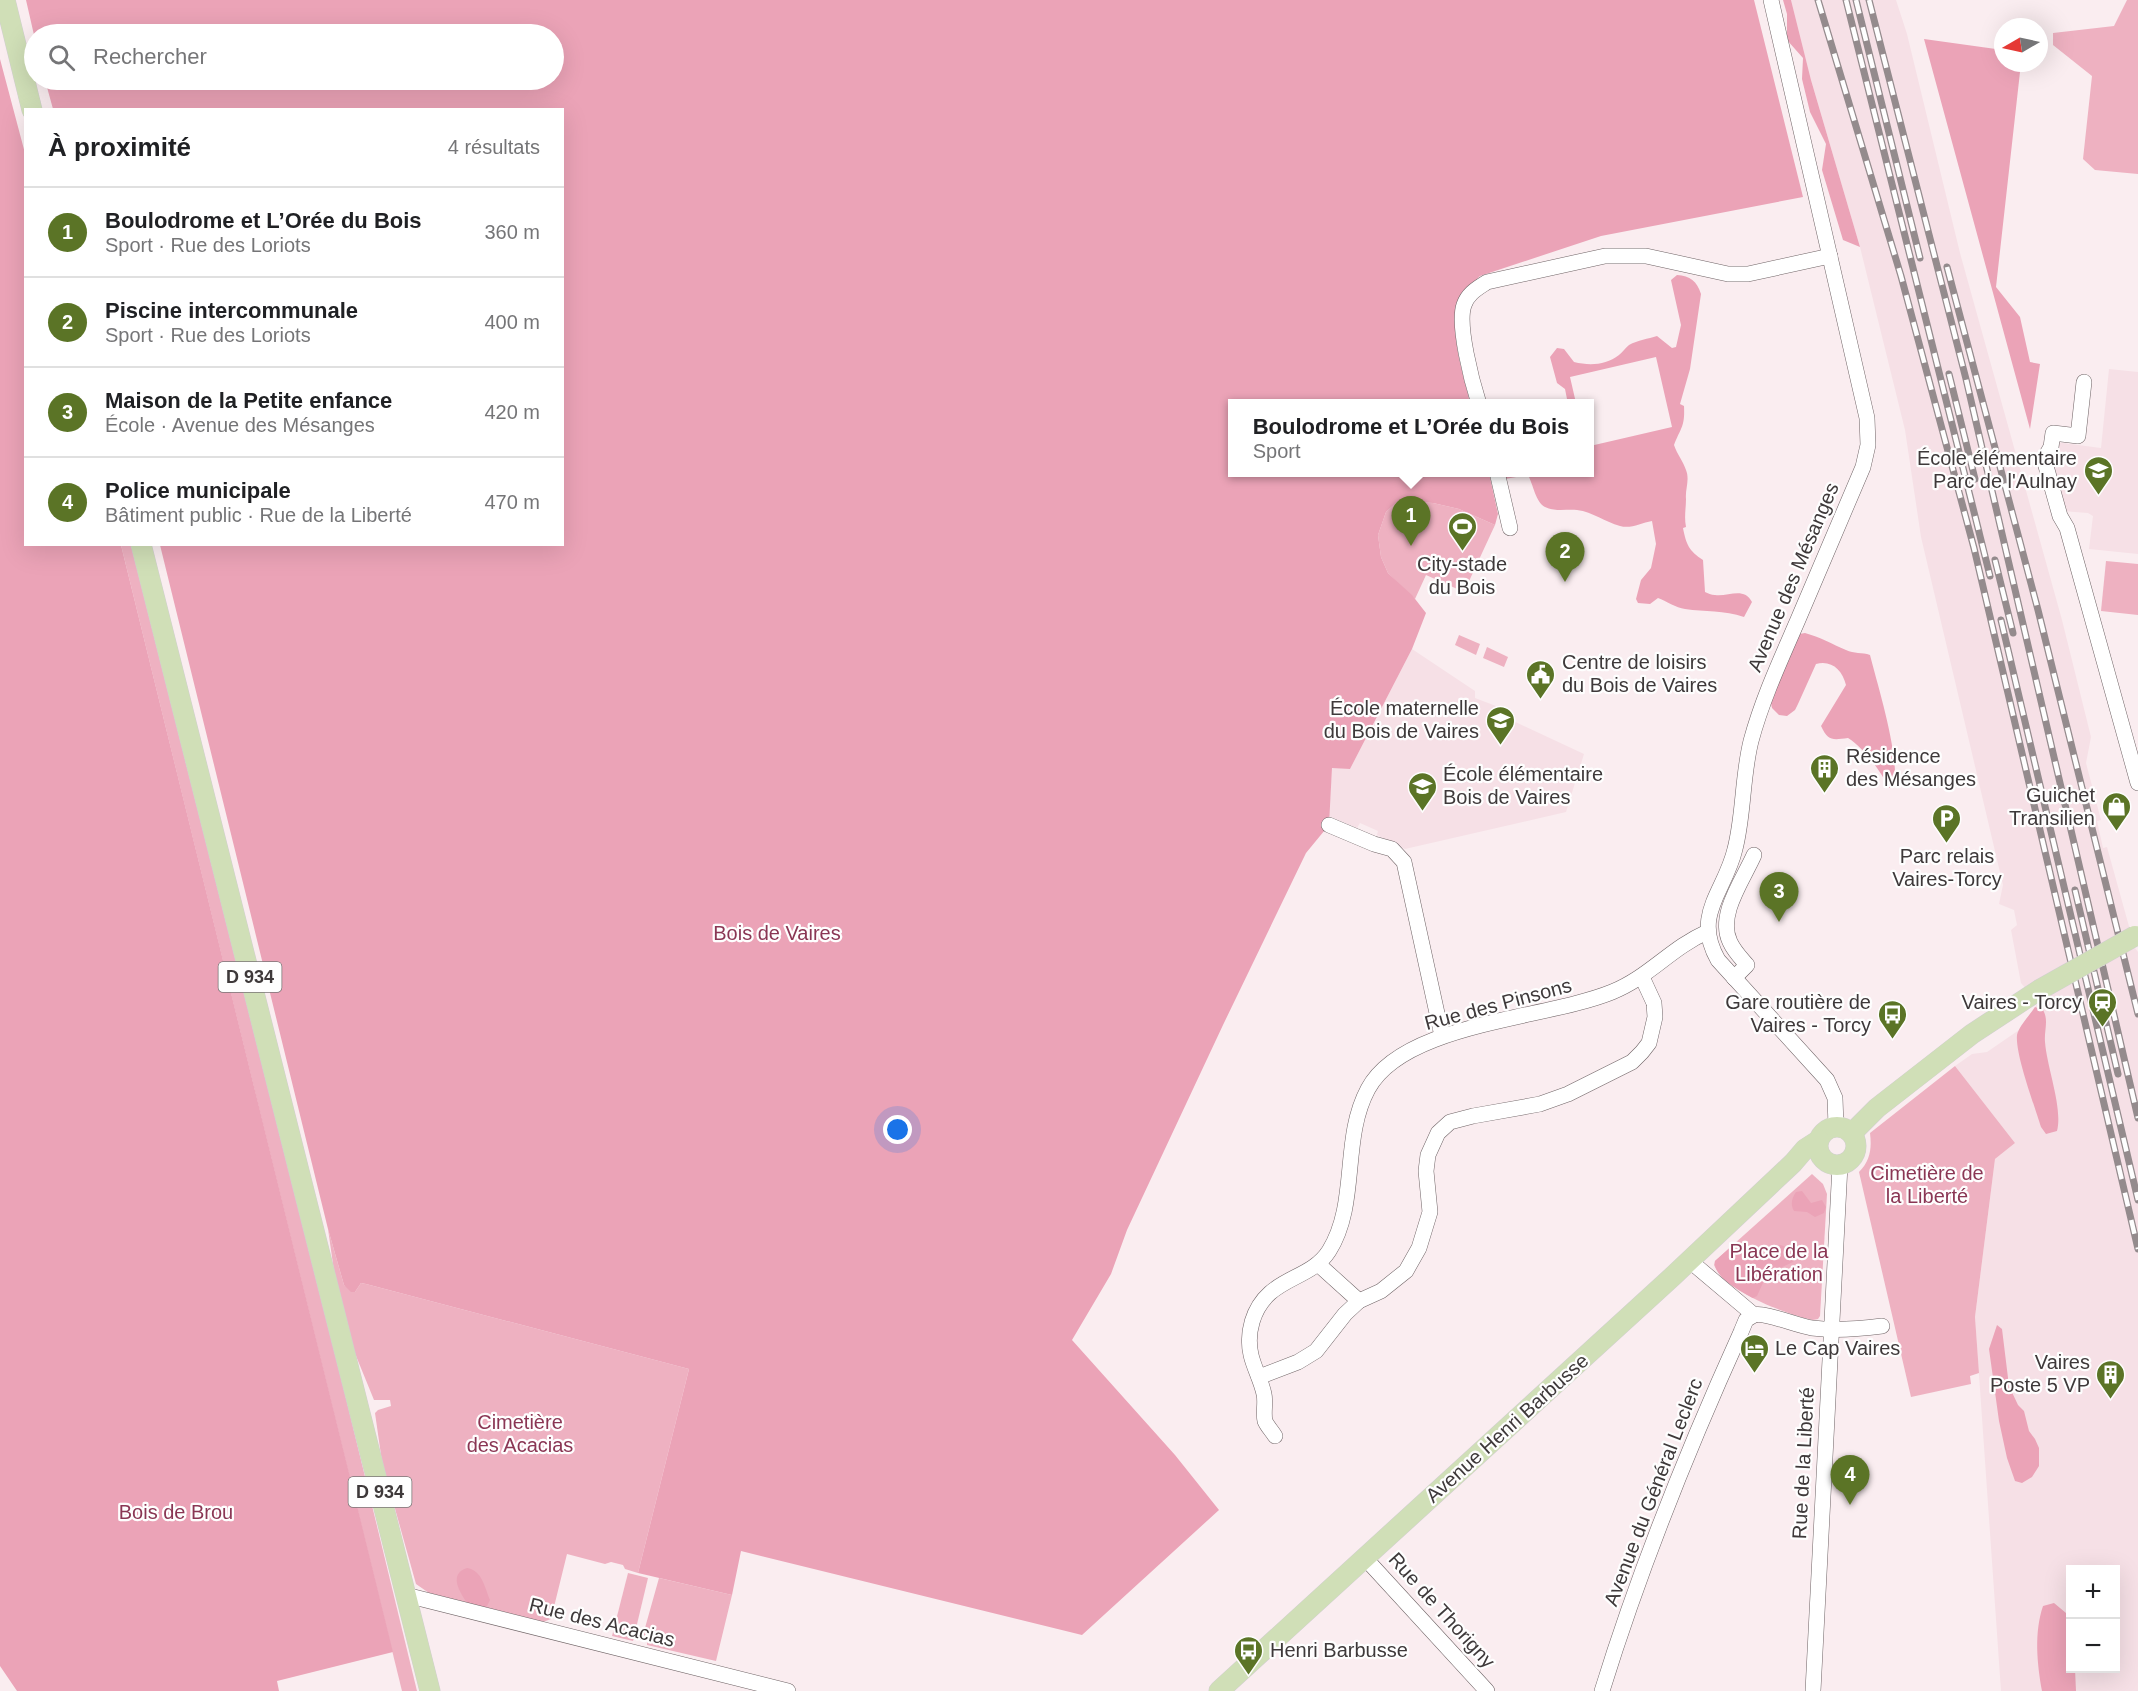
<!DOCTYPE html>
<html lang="fr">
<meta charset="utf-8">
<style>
:root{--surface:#fff;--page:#f2f2f2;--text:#202124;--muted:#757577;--line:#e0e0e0;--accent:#5b7426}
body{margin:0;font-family:Helvetica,sans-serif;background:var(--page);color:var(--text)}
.controls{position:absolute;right:18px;bottom:18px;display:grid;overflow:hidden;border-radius:0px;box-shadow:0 6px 24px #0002}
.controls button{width:54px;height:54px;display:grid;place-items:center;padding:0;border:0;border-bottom:2px solid var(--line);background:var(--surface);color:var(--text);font:30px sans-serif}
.compass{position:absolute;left:1994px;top:18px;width:54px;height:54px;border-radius:50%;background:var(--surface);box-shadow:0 6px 24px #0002;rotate:261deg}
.you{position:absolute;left:898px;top:1130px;width:21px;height:21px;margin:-15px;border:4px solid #fff;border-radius:50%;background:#1a73e8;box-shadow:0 0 0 9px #1a73e833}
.badge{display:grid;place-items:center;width:39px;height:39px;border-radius:50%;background:var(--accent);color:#fff;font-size:20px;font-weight:700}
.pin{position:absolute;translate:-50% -50px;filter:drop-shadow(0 2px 3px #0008)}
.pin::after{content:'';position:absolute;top:32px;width:21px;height:18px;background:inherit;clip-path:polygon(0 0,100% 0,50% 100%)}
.popup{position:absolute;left:1228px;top:399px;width:366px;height:78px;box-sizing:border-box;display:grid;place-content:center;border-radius:0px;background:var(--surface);filter:drop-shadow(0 2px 4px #0005);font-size:20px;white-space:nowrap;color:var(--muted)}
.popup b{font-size:22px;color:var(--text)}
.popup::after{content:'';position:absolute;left:50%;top:100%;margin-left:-12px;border:12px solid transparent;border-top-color:var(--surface)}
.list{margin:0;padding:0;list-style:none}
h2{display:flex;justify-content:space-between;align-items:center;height:78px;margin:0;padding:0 24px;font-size:26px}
h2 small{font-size:20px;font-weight:400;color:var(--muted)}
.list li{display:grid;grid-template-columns:39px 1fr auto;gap:18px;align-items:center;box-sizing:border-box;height:90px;padding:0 24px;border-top:2px solid var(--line)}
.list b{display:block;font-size:22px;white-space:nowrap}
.list p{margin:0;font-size:20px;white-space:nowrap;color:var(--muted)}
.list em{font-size:20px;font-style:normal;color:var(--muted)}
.icon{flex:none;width:33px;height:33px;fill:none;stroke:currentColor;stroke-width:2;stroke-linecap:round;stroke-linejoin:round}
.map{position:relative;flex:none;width:2138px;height:1691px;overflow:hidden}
.search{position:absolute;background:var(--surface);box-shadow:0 6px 24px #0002;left:24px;top:24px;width:540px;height:66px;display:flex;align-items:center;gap:15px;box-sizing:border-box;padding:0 21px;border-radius:33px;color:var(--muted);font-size:22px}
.panel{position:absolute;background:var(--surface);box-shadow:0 6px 24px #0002;left:24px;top:108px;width:540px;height:438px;border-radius:0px}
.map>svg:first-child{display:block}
.built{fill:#f6e0e6;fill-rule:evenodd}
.green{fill:#eeb1c1}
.forest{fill:#eba3b7}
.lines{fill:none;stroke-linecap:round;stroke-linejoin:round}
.minor-casing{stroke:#6f6466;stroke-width:16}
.major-casing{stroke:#d1cfd0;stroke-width:21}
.minor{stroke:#fff;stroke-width:15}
.major{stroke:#d0dfb7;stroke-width:20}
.rail-casing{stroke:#948b8d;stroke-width:7}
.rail{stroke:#fefefe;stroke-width:4.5;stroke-dasharray:14;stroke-linecap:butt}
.major-bridge-casing{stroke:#d1cfd0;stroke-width:21;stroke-linecap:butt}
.major-bridge{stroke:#d0dfb7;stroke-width:20}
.labels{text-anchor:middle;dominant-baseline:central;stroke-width:4.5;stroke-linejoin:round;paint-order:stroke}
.shield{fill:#fefefe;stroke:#787475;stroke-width:1.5}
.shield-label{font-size:18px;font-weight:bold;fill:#3e393a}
.poi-label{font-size:20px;fill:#3e393a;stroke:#fefefe;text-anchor:end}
.street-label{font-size:20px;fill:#3e393a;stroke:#fefefe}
.park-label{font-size:20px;fill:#8a3654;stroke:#fefefe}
</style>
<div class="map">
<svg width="2138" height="1691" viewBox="0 0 2138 1691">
<rect width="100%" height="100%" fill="#faedf0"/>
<g class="built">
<path d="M1791,0H1896L1907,34L1960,253L2062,620L2091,737L2086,763L2101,820L2097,821L2103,848L2107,847L2135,948L2138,952V1691H2001L1975,1317L1995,1159L2015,1143L1955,1066L1972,1054L1987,1052L2019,1030L2038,1003L2021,983L2011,930L2017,925L2014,910L1999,904L2003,885L1921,537L1905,430L1860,247L1811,80ZM2070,1570H2116V1668H2070Z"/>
<path d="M2109,369L2138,372V554L2089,549L2093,516L2088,513L2062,511L2051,478L2055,442L2101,448Z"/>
<path d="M1412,649L1475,691V698L1496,706L1494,712L1584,754L1566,812L1405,849L1377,835L1378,831L1360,823L1357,828L1329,816L1332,767L1350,769Z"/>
</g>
<g class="green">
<path d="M2127,0H2138V174L2095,170L2083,159L2092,76L2053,45V33L2114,26Z"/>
<path d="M1398,501L1433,503L1459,509L1495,525L1464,592L1426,575L1415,599L1388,573L1381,557L1378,535L1386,512Z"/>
<path d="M121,545H131L344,1390L417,1691H402Z"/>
<path d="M2106,561L2138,564V615L2101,611Z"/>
<path d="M1459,635L1480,644L1476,655L1455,645Z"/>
<path d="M1487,647L1508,657L1504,667L1483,658Z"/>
<path d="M1955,1066L2015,1143L1995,1159L1975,1317L1979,1373L1970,1376L1971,1384L1911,1397L1859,1172C1870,1161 1872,1149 1870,1133Z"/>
<path d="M1812,1174L1823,1184L1827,1194L1820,1316L1818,1319L1813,1320C1786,1314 1725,1292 1714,1265L1715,1261Z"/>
<path d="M328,1229L344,1285L355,1292L361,1283L366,1284L689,1369L638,1573L625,1569L623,1565L611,1562L605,1564L567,1554L551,1619L543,1622L429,1593L416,1584L382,1462L375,1413L378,1410L391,1406L390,1400H374L354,1351L334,1271Z"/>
<path d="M628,1573L648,1578L633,1641L612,1636Z"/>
<path d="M659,1578L732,1595L716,1661L647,1645V1638L643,1635Z"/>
</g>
<g class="forest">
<path d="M26,0H1754L1803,197L1601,236L1480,276C1439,313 1460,357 1470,403L1232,404V472L1489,473L1498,514L1495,525L1459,509L1433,503L1398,501L1386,512L1378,535L1381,557L1388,573L1412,595L1426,613L1412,649L1350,769L1332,768L1329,825L1306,853L1223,1025L1127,1230L1111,1274L1072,1340L1175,1455L1219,1510L1082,1635L741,1551L732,1595L638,1573L689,1369L366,1284L361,1283L355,1292H351L344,1285L328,1229L160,545L562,544V110L53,109L45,80H554V34L34,35Z"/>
<path d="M1783,0H1791L1811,80L1860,247L1843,240L1822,170L1826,144L1810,112L1802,79L1803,58L1787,40V14Z"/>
<path d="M1924,39L2003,50V63H2021L1996,287L2020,317L2030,362L2040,364L2030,429Z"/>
<path d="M0,59L26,157V544L121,545L393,1652L277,1681L279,1691H17L0,1666Z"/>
<path d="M1677,275C1690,276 1697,281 1701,294L1690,369L1680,404L1684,406C1685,427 1681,427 1674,445C1677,454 1683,461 1686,470C1690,480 1685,489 1686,499C1686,508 1684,517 1686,527L1683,528C1686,544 1689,551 1703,560L1705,592C1708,593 1711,595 1715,595C1728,597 1744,586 1752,602L1744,617C1724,610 1705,612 1685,609C1676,608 1666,601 1658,598L1650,604L1638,603L1636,599L1641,580L1651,568L1656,544L1652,521C1641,523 1631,529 1620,526C1605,522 1593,512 1577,510C1566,509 1555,512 1545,507C1536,503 1533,484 1528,475L1505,479L1502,473L1589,472L1590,446L1672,427L1656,357L1570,377L1576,403L1568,404L1565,389L1557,383L1550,357L1557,348L1564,349L1574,362C1590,366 1606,365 1619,355C1623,352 1625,348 1629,345C1638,340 1648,339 1657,336L1672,348L1676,347L1681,325L1671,280Z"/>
<path d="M1805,633C1820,637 1832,644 1846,650C1854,654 1862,652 1870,655C1878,687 1900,756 1894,787L1889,788C1880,770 1864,748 1848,738C1832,740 1828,741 1821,726L1846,685C1842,670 1832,660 1816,664L1798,704L1795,710L1787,716L1779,715L1772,708L1768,690L1799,634Z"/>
<path d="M2035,1007L2043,1010C2049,1020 2044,1031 2045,1042C2047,1068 2063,1108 2057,1131L2046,1134L2041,1127C2035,1107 2015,1054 2017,1035C2019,1026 2030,1015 2035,1007Z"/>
<path d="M1802,1191L1811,1203L1822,1200L1826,1207L1824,1213L1815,1217L1807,1212L1794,1211C1790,1204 1792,1198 1796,1192Z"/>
<path d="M1734,1244L1743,1246L1760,1254L1780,1245L1790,1248L1796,1255L1793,1262L1767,1274L1757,1296L1753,1298C1741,1291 1713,1278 1715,1261Z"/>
<path d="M1997,1325L2002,1329L2009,1386L2018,1405L2024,1411L2029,1431L2035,1439L2039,1448V1466L2032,1477L2022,1483L2015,1481L2007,1458L1999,1421L1989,1349Z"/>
<path d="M467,1568C482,1570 485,1588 490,1600L486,1608L467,1603C460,1592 448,1574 467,1568Z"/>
<path d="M2054,1603L2066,1613L2070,1623V1668L2075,1669L2076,1691H2042C2037,1663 2034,1633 2043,1606Z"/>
</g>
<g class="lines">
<defs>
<g id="minor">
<path d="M1771,0L1867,418L1868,445L1863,467C1841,519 1819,570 1797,622C1780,661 1762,700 1751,741C1742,777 1744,814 1735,849C1725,892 1692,914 1718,960L1827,1080L1835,1098L1836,1126"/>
<path d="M2084,382L2078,436L2053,433L2051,447L2044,459L2060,516L2067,528L2138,783"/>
<path d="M1479,404C1472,382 1457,325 1464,305C1468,293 1478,288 1487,282L1605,256H1646L1728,274H1748L1830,256"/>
<path d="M1497,472L1510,528"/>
<path d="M1329,825L1374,844L1392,849L1404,862L1442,1036"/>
<path d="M1734,978L1747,965C1741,958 1734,951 1730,942C1717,915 1743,880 1754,855"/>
<path d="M1690,1261L1754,1315C1766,1312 1797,1326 1812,1328C1835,1331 1859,1329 1882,1326"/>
<path d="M1318,1264L1359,1301"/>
<path d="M1259,1377L1298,1362L1316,1351L1345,1314L1359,1301L1381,1291L1406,1271L1419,1248L1430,1212L1426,1171L1428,1155L1438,1133L1450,1122L1473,1116L1540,1104L1568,1094L1632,1062L1642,1052L1649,1043L1655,1017L1654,1003L1642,977"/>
<path d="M1275,1436C1272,1431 1267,1426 1265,1421C1263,1413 1266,1402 1264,1394C1261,1380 1254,1368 1251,1355C1246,1333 1253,1308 1270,1293C1289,1276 1314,1274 1329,1251C1359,1203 1341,1139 1368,1089C1403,1023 1546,1019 1612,992C1649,977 1671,948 1707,932"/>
<path d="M1365,1558L1487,1691"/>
<path d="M406,1595L788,1691"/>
<path d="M1602,1691C1640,1568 1688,1449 1741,1332L1746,1320L1754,1315"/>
<path d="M1813,1691L1840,1165"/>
</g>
<g id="major">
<path d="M5,0L32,110"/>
<path d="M141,544L430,1691"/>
<circle cx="1837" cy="1146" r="19"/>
<path d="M1852,1133L1877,1108L1972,1034L2039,990"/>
<path d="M1219,1691L1672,1277L1793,1163L1805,1149L1819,1140"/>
</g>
</defs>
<use href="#minor" class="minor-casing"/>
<use href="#major" class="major-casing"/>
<use href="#minor" class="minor"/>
<use href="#major" class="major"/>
<defs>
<g id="rail">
<path d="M1818,0L1901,276L1974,548L2138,1249"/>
<path d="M1846,0L1990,576"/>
<path d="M1856,0L1920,258"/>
<path d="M1869,0L1966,379L2138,1118"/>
<path d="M1947,267L2038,610L2138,1014"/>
<path d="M1949,374L1975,479"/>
<path d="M1995,560L2013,633"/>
<path d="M2001,620L2138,1200"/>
<path d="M2075,890L2118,1074"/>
</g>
</defs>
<use href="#rail" class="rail-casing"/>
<use href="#rail" class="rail"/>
<defs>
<path id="major-bridge" d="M2039,990L2135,936"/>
</defs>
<use href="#major-bridge" class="major-bridge-casing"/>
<use href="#major-bridge" class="major-bridge"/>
</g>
<defs>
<symbol id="school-pin" viewBox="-11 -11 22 30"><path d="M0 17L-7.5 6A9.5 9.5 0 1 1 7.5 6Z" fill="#5b7426" stroke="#fefefe"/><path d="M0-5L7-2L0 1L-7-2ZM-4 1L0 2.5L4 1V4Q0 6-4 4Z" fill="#fff"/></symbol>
<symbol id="stadium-pin" viewBox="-11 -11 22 30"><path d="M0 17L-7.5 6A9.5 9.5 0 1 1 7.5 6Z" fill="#5b7426" stroke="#fefefe"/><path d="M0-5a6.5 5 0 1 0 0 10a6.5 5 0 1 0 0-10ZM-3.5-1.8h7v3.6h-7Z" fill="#fff"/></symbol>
<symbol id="civic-pin" viewBox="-11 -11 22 30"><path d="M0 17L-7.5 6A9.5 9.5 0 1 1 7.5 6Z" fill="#5b7426" stroke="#fefefe"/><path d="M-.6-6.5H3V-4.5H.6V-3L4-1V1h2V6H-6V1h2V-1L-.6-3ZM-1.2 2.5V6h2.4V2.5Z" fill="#fff"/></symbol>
<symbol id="building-pin" viewBox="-11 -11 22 30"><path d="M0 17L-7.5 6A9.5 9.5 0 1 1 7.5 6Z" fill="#5b7426" stroke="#fefefe"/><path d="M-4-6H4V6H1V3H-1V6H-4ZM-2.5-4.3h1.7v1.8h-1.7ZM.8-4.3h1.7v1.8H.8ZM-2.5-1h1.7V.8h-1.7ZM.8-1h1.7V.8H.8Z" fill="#fff"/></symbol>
<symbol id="shop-pin" viewBox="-11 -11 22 30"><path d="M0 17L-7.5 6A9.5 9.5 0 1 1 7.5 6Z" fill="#5b7426" stroke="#fefefe"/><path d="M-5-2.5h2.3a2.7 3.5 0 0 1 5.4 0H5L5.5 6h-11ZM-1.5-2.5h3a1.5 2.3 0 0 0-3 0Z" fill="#fff"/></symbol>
<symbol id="parking-pin" viewBox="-11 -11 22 30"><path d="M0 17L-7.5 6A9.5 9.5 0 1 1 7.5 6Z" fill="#5b7426" stroke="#fefefe"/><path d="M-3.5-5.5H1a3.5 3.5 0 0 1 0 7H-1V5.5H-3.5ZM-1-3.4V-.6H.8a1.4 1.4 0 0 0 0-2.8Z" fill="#fff"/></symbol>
<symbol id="station-pin" viewBox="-11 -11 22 30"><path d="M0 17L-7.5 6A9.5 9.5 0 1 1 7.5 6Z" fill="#5b7426" stroke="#fefefe"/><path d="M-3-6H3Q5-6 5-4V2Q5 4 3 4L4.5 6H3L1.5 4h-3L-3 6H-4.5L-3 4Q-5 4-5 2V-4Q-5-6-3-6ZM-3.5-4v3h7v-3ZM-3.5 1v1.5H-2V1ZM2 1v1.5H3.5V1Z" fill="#fff"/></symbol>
<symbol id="bus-pin" viewBox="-11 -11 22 30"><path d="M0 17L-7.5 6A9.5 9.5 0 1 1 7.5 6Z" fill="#5b7426" stroke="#fefefe"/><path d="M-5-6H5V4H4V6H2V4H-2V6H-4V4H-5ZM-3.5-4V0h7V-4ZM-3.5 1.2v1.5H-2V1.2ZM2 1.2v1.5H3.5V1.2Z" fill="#fff"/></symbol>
<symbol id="hotel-pin" viewBox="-11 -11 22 30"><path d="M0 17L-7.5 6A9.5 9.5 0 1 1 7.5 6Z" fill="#5b7426" stroke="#fefefe"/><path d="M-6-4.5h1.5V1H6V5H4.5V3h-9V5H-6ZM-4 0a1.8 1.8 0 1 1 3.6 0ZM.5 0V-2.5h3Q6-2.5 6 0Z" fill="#fff"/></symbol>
</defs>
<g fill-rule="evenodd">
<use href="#school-pin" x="2082" y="454" width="33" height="45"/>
<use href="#stadium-pin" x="1446" y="510" width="33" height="45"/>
<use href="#civic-pin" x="1524" y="658" width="33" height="45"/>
<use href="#school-pin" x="1484" y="704" width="33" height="45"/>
<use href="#building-pin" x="1808" y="752" width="33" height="45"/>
<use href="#school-pin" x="1406" y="770" width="33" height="45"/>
<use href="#shop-pin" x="2100" y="790" width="33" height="45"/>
<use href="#parking-pin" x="1930" y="802" width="33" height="45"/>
<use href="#station-pin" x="2086" y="986" width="33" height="45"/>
<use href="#bus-pin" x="1876" y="998" width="33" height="45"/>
<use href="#hotel-pin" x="1738" y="1332" width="33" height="45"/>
<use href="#building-pin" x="2094" y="1358" width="33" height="45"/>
<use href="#bus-pin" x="1232" y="1634" width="33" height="45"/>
</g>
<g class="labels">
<g class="shield">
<rect x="218.5" y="962" width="63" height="30" rx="4.5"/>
<rect x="348.5" y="1477" width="63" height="30" rx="4.5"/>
</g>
<g class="shield-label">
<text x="250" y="977">D 934</text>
<text x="380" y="1492">D 934</text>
</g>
<g class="poi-label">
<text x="2077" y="458">École élémentaire<tspan x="2077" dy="23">Parc de l'Aulnay</tspan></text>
<text x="1462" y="564" text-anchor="middle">City-stade<tspan x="1462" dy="23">du Bois</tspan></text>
<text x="1562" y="662" text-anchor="start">Centre de loisirs<tspan x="1562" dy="23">du Bois de Vaires</tspan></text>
<text x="1479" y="708">École maternelle<tspan x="1479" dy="23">du Bois de Vaires</tspan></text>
<text x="1846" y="756" text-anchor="start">Résidence<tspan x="1846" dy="23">des Mésanges</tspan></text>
<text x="1443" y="774" text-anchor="start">École élémentaire<tspan x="1443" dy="23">Bois de Vaires</tspan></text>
<text x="2095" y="795">Guichet<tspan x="2095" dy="23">Transilien</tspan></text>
<text x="1947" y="856" text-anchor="middle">Parc relais<tspan x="1947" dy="23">Vaires-Torcy</tspan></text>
<text x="1871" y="1002">Gare routière de<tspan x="1871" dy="23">Vaires - Torcy</tspan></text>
<text x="2082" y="1002">Vaires - Torcy</text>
<text x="1775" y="1348" text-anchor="start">Le Cap Vaires</text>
<text x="2090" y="1362">Vaires<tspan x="2090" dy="23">Poste 5 VP</tspan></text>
<text x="1270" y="1650" text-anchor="start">Henri Barbusse</text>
</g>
<g class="street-label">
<text transform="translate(1793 577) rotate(-67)">Avenue des Mésanges</text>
<text transform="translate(1498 1004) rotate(-15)">Rue des Pinsons</text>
<text transform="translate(1507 1428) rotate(-42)">Avenue Henri Barbusse</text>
<text transform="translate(1803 1463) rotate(-87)">Rue de la Liberté</text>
<text transform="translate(1653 1492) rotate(-69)">Avenue du Général Leclerc</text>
<text transform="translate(1442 1610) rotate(48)">Rue de Thorigny</text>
<text transform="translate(602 1622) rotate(14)">Rue des Acacias</text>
</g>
<g class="park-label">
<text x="777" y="933">Bois de Vaires</text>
<text x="1927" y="1173">Cimetière de<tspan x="1927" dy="23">la Liberté</tspan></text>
<text x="1779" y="1251">Place de la<tspan x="1779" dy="23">Libération</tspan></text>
<text x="520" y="1422">Cimetière<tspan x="520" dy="23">des Acacias</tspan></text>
<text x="176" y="1512">Bois de Brou</text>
</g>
</g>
</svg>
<div class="controls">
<button>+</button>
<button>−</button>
</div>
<svg class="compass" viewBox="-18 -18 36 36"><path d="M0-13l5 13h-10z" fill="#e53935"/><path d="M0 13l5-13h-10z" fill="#757577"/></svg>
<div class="you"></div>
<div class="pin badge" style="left:1411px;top:546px">1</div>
<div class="popup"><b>Boulodrome et L’Orée du Bois</b>Sport</div>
<div class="pin badge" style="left:1565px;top:582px">2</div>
<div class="pin badge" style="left:1779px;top:922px">3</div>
<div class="pin badge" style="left:1850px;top:1505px">4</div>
<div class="search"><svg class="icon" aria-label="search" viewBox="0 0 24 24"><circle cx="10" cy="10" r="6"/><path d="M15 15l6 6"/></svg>Rechercher</div>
<section class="panel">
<h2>À proximité<small>4 résultats</small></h2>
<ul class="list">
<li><span class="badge">1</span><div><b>Boulodrome et L’Orée du Bois</b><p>Sport · Rue des Loriots</p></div><em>360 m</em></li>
<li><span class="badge">2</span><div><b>Piscine intercommunale</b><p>Sport · Rue des Loriots</p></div><em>400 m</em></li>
<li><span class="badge">3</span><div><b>Maison de la Petite enfance</b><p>École · Avenue des Mésanges</p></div><em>420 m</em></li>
<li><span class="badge">4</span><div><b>Police municipale</b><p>Bâtiment public · Rue de la Liberté</p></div><em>470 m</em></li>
</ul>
</section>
</div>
